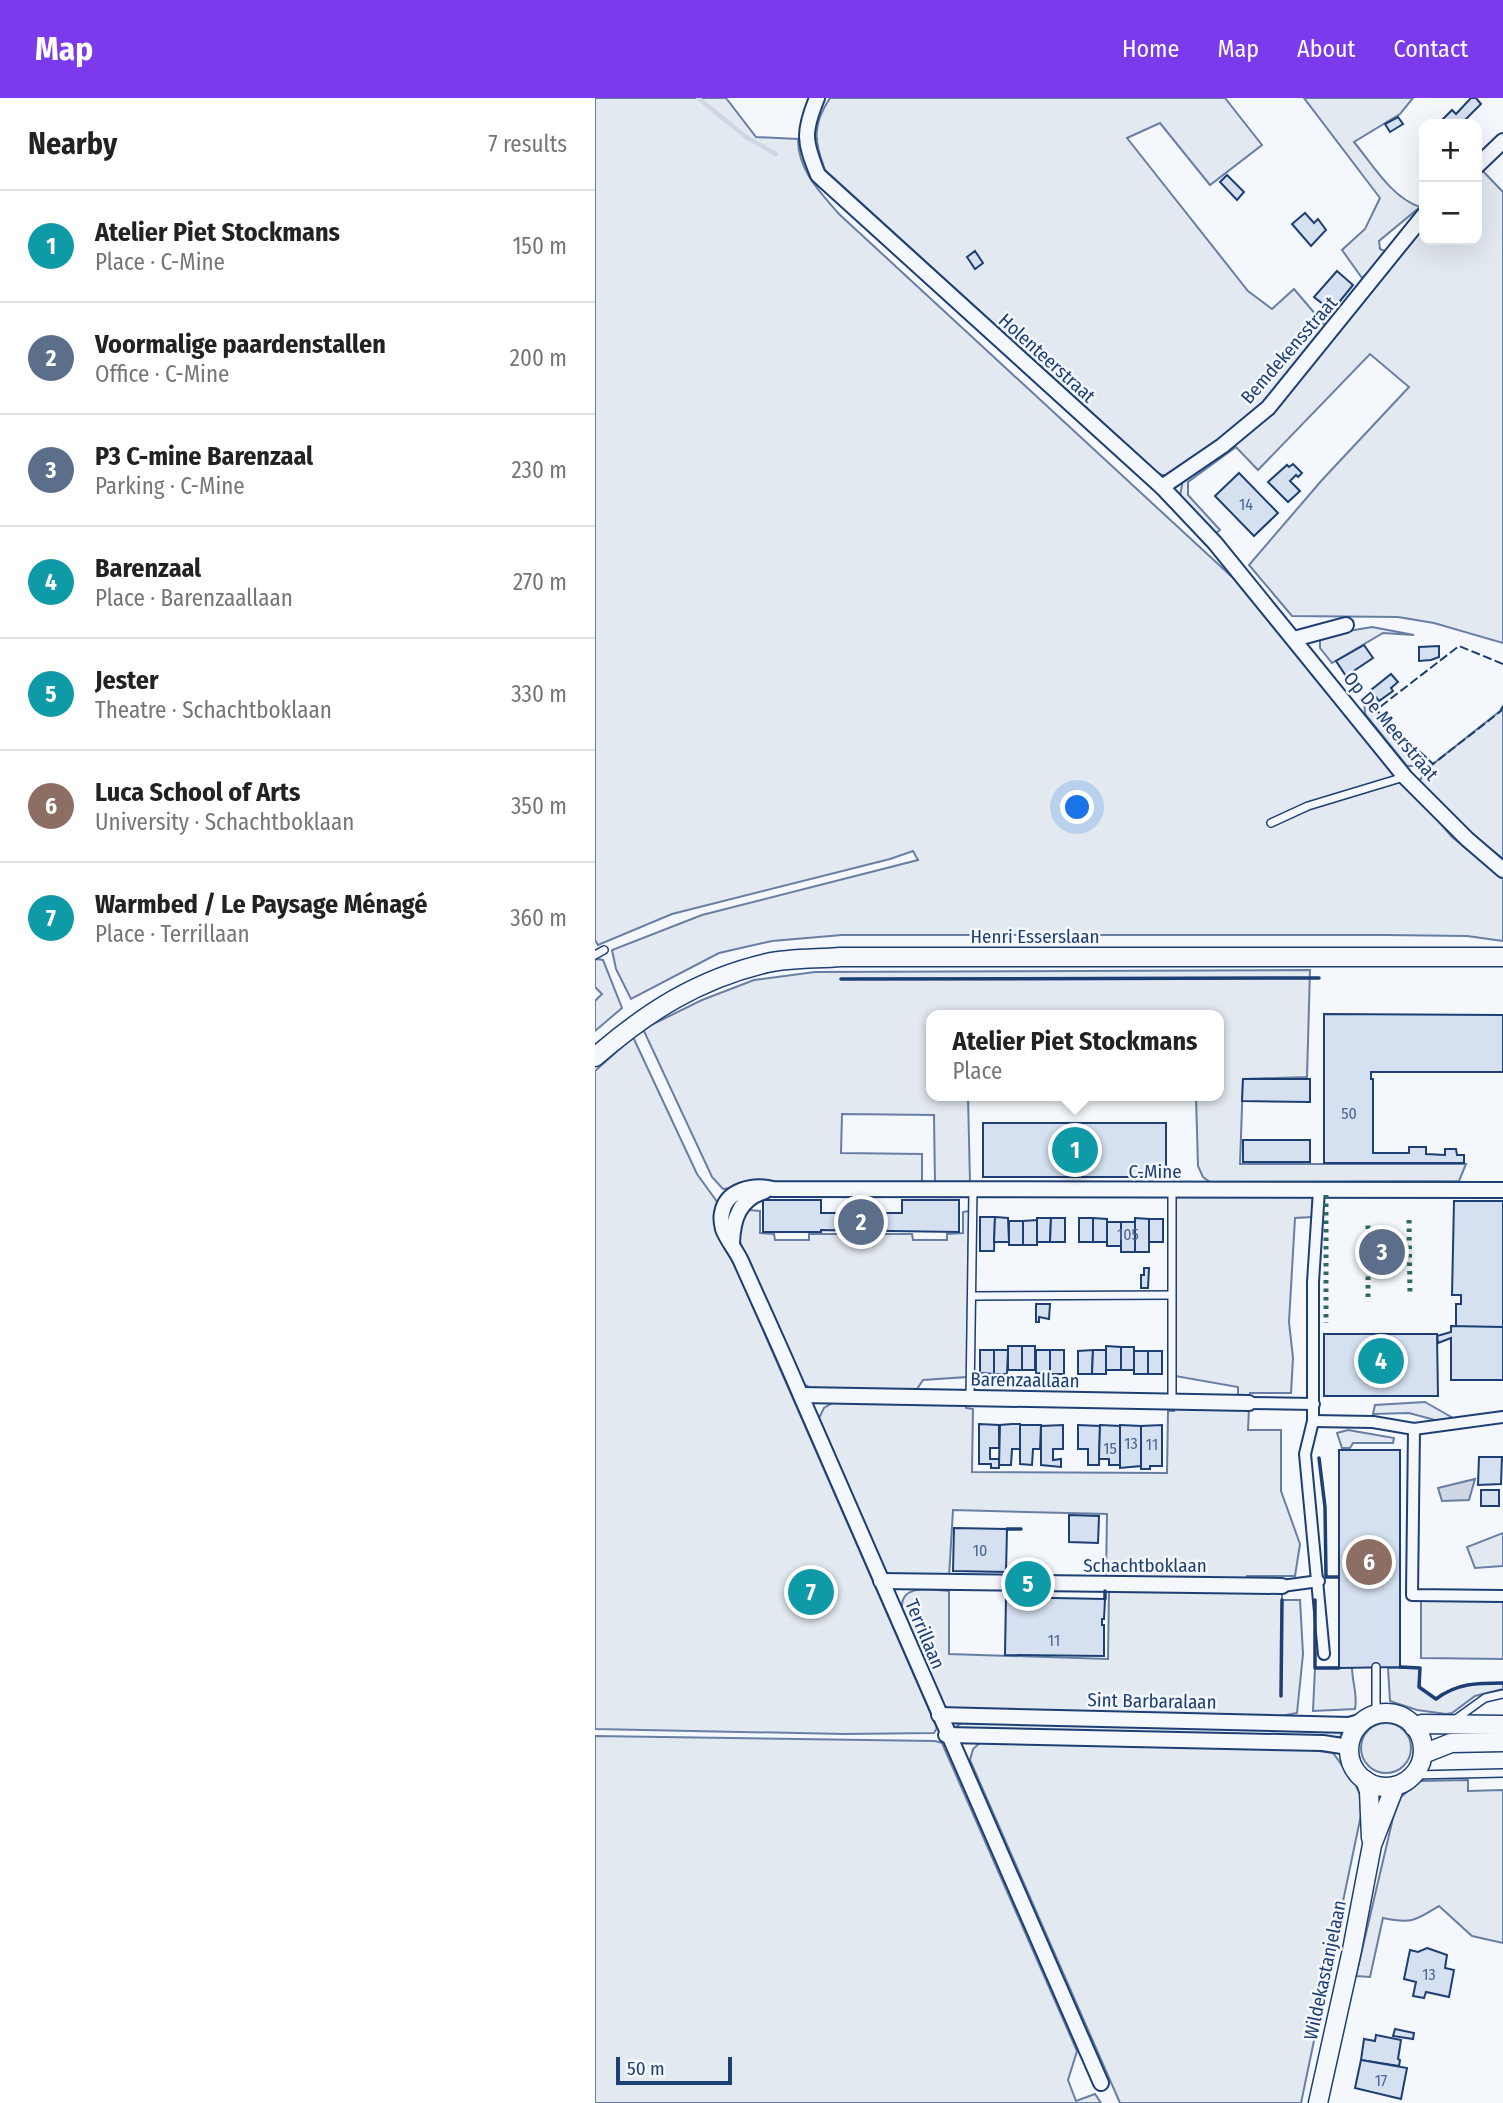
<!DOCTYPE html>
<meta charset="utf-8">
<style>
:root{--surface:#fff;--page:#f6f6f6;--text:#222;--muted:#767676;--line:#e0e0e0;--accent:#7c3aed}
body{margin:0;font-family:"Fira Sans Condensed",sans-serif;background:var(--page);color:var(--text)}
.controls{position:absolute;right:21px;top:21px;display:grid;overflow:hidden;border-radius:14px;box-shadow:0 7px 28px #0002}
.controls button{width:63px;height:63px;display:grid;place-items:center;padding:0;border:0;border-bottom:2px solid var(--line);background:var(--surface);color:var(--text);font:35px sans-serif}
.scale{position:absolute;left:21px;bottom:18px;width:116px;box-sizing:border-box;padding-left:7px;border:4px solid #1d3f73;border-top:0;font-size:19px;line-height:24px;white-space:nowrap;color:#1d3f73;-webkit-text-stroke:5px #f4f7fb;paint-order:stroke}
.you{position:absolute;left:483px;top:710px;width:24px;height:24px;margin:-18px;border:5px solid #fff;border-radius:50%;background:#1a73e8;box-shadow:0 0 0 10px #1a73e833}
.badge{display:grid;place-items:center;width:46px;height:46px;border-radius:50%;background:var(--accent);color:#fff;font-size:23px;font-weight:700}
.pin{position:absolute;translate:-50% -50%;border:4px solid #fff;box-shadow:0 2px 7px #0006}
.popup{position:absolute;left:331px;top:912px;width:298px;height:91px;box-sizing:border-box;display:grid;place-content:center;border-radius:14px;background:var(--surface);filter:drop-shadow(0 2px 5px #0005);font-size:23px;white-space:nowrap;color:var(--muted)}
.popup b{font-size:26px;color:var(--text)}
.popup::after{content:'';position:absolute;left:50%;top:100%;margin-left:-14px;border:14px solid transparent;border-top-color:var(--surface)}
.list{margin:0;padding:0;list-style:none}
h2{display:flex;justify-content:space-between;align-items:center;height:91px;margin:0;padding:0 28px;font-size:30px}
h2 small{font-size:23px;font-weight:400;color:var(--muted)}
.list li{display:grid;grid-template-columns:46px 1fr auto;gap:21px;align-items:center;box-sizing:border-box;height:112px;padding:0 28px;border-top:2px solid var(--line)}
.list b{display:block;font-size:26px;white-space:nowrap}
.list p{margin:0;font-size:23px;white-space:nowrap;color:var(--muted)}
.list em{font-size:23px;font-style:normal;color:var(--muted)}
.map{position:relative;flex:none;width:908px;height:2005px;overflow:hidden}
header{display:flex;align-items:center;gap:42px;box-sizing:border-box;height:98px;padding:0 35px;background:var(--accent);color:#fff}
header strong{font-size:33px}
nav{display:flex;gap:38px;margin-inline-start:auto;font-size:24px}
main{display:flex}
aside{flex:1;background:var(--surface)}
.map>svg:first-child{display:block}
.green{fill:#e3e9f0;stroke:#687fa3;stroke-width:2}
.water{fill:#cfd7e4;stroke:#687fa3;stroke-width:2}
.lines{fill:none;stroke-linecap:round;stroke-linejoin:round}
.stream{stroke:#cfd7e4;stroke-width:4.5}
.building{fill:#d5e0f0;stroke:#1d3f73;stroke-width:2}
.service-casing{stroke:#1d3f73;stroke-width:10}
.pedestrian-casing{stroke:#1d3f73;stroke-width:14}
.minor-casing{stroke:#1d3f73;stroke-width:18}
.tertiary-casing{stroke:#1d3f73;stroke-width:21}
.service{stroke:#f4f7fb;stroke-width:7}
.pedestrian{stroke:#f4f7fb;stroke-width:10}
.minor{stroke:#f4f7fb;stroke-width:14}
.tertiary{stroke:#f4f7fb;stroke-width:18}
.hedge{stroke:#2c6c60;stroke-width:5;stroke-dasharray:3.5 5;stroke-linecap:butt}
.fence{stroke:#1d3f73;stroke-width:2;stroke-dasharray:9 3.5;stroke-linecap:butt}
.wall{stroke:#1d3f73;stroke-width:3.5}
.labels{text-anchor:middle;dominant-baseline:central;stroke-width:5;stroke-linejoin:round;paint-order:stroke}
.number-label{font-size:16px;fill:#4b6792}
.street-label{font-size:19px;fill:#1d3f73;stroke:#f4f7fb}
</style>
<header>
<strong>Map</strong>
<nav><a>Home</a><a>Map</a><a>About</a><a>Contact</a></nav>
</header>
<main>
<aside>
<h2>Nearby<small>7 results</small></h2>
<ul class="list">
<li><span class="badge" style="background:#0f9aa8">1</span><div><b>Atelier Piet Stockmans</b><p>Place · C-Mine</p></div><em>150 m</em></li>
<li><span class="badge" style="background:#5c6f8a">2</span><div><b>Voormalige paardenstallen</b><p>Office · C-Mine</p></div><em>200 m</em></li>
<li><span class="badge" style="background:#5c6f8a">3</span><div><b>P3 C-mine Barenzaal</b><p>Parking · C-Mine</p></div><em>230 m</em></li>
<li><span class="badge" style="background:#0f9aa8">4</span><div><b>Barenzaal</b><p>Place · Barenzaallaan</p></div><em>270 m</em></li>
<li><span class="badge" style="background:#0f9aa8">5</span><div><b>Jester</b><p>Theatre · Schachtboklaan</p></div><em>330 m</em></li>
<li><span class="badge" style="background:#8d6e63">6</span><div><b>Luca School of Arts</b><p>University · Schachtboklaan</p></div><em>350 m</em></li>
<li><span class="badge" style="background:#0f9aa8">7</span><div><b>Warmbed / Le Paysage Ménagé</b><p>Place · Terrillaan</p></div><em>360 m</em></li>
</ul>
</aside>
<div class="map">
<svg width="908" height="2005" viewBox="0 0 908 2005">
<rect width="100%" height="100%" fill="#f4f7fb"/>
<g class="green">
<path d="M0,0H131L161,39L203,41C203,73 225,94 244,116L662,502L682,526L710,567L857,739L908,780V843L872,838L791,837H247L177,843L124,855L36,901L21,871L17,852L107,817L323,762L318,753L295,761L77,816L3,847L0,842Z"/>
<path d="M235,0H630L667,47L615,87L565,25L532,40L653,193L677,211L699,191L734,232L706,269L645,329L577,377H567L552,370L550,363L230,72C219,43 217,27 235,0Z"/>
<path d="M709,0H818L805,16L759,44C778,67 796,99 825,109L784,143L785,151L795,155L767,180L747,152L770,131L785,100Z"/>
<path d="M884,69L908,94V545L839,525L803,519L697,518L654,467L727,382L814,289L775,256L663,372L641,349L593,384V397L625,432L619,437L585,398L588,381L638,344L829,121V142H882V71Z"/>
<path d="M777,529L819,537L788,535L737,565L725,550V541L730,537Z"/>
<path d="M769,600L831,660L821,668H812L770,616Z"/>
<path d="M908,608V761L867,728L824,683L838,666L905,613Z"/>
<path d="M2,861L8,862L27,910L0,933V903L7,896L0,889V862Z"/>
<path d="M715,872L712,979L648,981L645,1066H871L864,1083L615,1084L608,1079L603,1068L601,998H624V917H336V998H373L375,1085H340L339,1017L247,1016L246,1055L327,1056V1085H152C143,1085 137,1091 128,1091L117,1079L48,931L107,902L159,882L220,874Z"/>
<path d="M38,939L102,1076L123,1105V1129L342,1630L339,1635L249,1636L0,1631V973Z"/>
<path d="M580,1097H718L717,1119L700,1120L694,1224L698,1260L696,1295H655L654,1299H643V1289L580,1278Z"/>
<path d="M154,1112L165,1113V1135L179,1136L180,1142H214V1136H317L318,1142H352V1136L368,1135V1114L374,1113L372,1279L328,1282L320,1294L221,1293L207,1285L146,1147L143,1135L144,1122Z"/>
<path d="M239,1304L371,1307V1310L378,1311L377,1374L572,1375L573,1313H579V1310H654L653,1332H686V1393L705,1446L700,1478H652L651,1482L511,1480L512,1416L358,1412L354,1479L298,1478L291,1474L224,1320L229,1310Z"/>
<path d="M830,1304L858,1320L847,1324L814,1315L778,1316L780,1307Z"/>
<path d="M753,1332L799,1340L798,1345H758L755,1350H747L742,1335Z"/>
<path d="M908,1435V1468L880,1470L872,1449Z"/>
<path d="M514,1491L687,1495V1502H705L708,1556L702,1615L675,1620L357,1613L347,1606L307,1511C305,1485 336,1492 354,1493V1556L513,1561Z"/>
<path d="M826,1503H908V1561L826,1560Z"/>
<path d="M757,1569C757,1584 763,1597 760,1611L718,1613L720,1570Z"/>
<path d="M793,1570H825L824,1589L841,1601C862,1585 882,1585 908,1585V1591L880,1598L857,1615L851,1616L822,1612L795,1603Z"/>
<path d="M367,1625L748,1631L745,1639L367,1633L362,1628Z"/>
<circle cx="791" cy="1650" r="25"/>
<path d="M0,1638L340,1643L347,1645L482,1953L473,1982L481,2003L500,1996L506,2005H0Z"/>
<path d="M387,1643L674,1646L738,1655L760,1685L765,1697L766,1717L706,2005H525L375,1662L378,1651Z"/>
<path d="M873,1682V1693L908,1692V1845L877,1838L844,1808C820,1823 816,1826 788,1820L775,1879L761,1878L798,1720L806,1699L825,1683Z"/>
</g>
<path class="water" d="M880,1381L874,1402L847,1403L843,1390Z"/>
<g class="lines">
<path class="stream" d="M103,0L151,39L181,56"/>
</g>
<g class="building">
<path d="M876,0H881L886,6L866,26H843L857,12L861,16Z"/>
<path d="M803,19L808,26L795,34L790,26Z"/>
<path d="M632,77L649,94L642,102L625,84Z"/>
<path d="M710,115L719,125L723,121L731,132L716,148L697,126Z"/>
<path d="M380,153L388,165L380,171L372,159Z"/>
<path d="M742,173L758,187L737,213L719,199Z"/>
<path d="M698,366L707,375L703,379L701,377L695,383L705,393L693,404L673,384L692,367L694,369Z"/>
<path d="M644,375L683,415L659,438L620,398Z"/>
<path d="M769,547L778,560L751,578L741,563Z"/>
<path d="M844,548V559L836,562L824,563V549Z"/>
<path d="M796,576L803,584L796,590L798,593L784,603L776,592Z"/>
<path d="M729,916L908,917V974H776V981H778V1055H814V1049H831V1056L850,1057V1051H861L862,1057H869V1065H729Z"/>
<path d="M648,981H715V1004L647,1003Z"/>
<rect x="388" y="1025" width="183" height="54"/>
<rect x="648" y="1042" width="67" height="22"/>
<path d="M168,1102H226V1115H307V1102H364V1134L226,1132V1134H168Z"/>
<path d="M859,1103H908V1229H861V1206H866V1197H857Z"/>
<path d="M385,1119H400L399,1153H385Z"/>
<path d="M400,1119L413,1120L414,1144H399Z"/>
<path d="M442,1120H456L455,1144H442Z"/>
<path d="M456,1120H470V1144H455Z"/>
<rect x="484" y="1120" width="14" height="24"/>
<path d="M498,1120L512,1121V1144H498Z"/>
<path d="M540,1120L554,1121V1154H540Z"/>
<rect x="554" y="1121" width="14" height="23"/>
<path d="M442,1122V1147H428V1123Z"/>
<rect x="414" y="1123" width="14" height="24"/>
<rect x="512" y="1124" width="14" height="24"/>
<rect x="526" y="1124" width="14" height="30"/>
<path d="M549,1170H554L553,1190H546V1177H549Z"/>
<path d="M441,1206H455L454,1221L444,1219V1224H441Z"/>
<path d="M856,1228L908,1229V1282H856V1240L843,1245L842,1238L856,1234Z"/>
<path d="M729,1236H842L843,1298H729Z"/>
<rect x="413" y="1248" width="14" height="24"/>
<rect x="427" y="1248" width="13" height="24"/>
<path d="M511,1248L526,1249V1272H511Z"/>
<rect x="526" y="1249" width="13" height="23"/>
<path d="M385,1252H399V1276L385,1275Z"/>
<path d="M399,1252H413L412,1276H399Z"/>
<path d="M441,1252H455V1276L441,1275Z"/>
<rect x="455" y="1252" width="14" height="24"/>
<path d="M498,1252L497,1276H483V1253Z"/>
<path d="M498,1252H511V1276H497Z"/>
<rect x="539" y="1253" width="14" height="23"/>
<rect x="553" y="1253" width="14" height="23"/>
<path d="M384,1326L404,1327V1350H395V1361H404V1370H396V1366H384Z"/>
<path d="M417,1326H425V1351H417L416,1367H404L405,1327Z"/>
<path d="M425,1327H446L445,1351H438L437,1367L425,1366Z"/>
<path d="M468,1327V1351H458V1362L466,1361V1369L446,1367V1328Z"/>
<path d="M483,1327L505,1328L504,1367H493V1351H483Z"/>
<path d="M505,1327L525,1328V1367H514V1361H504Z"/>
<path d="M525,1327L546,1328V1368L525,1370Z"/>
<path d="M567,1327V1368H555V1371H546V1328Z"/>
<path d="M744,1352H805V1569L744,1570Z"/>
<path d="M884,1359H907L906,1386L883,1387Z"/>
<rect x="886" y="1392" width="18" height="16"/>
<path d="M474,1417L504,1418L503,1445L474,1444Z"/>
<path d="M359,1430L412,1431L411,1474L358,1473Z"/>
<path d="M411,1499L510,1501L509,1521H507V1527H509V1558L410,1557Z"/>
<path d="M832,1850L852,1857L850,1870L859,1872L854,1899L831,1894L829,1900L818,1898L821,1884L809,1881L815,1852L823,1854Z"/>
<path d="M800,1931L819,1935L818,1941L798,1938Z"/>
<path d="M781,1937L806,1942L803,1961L805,1962L804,1968L766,1962L769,1941L780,1943Z"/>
<path d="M766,1962L812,1970L806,2001L760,1990Z"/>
</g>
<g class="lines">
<defs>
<g id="service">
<path d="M676,725L713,708L809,679"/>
<path d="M0,857L9,852"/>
<path d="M577,1092V1303"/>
<path d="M378,1198L576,1197"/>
<path d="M375,1301L378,1092"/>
<path d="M781,1569V1616"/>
<path d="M858,1623L890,1600L908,1596"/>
<path d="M819,1677L908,1675"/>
</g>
<g id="pedestrian">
<path d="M724,1092L718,1184V1323L710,1356L729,1556"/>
<path d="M654,1305L719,1306"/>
<path d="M718,1323L778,1324L819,1331L908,1319"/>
<path d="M819,1331L817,1497L908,1498"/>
<path d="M687,1488L724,1483"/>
</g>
<g id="minor">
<path d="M222,0C208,34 209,43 223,77L567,389L620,445L810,679L872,741L908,772"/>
<path d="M882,68L908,43"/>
<path d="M567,389L627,348L673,310L829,117"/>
<path d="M699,541L751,527"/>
<path d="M137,1145C138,1121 144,1101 170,1093"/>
<path d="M206,1297L654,1305"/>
<path d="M286,1483L687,1488"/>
<path d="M344,1617L754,1627L768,1623"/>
<path d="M351,1637L728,1645L747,1648L754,1653"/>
<path d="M506,1985C405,1757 305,1528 206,1298C187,1253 166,1208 146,1163C141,1152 132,1142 128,1131C127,1127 126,1119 127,1115C131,1092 158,1086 178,1091L908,1092"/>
</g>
<g id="tertiary">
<path d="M0,959C52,914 103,881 172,865C195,860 222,861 246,859H908"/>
<circle cx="791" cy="1652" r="37"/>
<path d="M819,1629L827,1626L908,1627"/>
<path d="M828,1656L856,1645L908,1644"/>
<path d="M770,1682L774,1693L776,1740"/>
<path d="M723,2005L757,1852L777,1747L800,1688"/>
</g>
</defs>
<use href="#service" class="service-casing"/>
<use href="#pedestrian" class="pedestrian-casing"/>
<use href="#minor" class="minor-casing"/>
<use href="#tertiary" class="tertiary-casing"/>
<use href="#service" class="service"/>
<use href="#pedestrian" class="pedestrian"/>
<use href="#minor" class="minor"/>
<use href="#tertiary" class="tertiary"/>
<g class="hedge">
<path d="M731,1097V1225"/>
<path d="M814,1122L815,1198"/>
<path d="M773,1199V1124"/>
</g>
<path class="fence" d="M908,566L864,548L781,612L838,666L906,613L908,607"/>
<g class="wall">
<path d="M246,881L724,880"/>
<path d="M724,1360L730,1409L731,1479H743"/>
<path d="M412,1431H426"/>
<path d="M510,1493V1501"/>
<path d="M720,1502V1570H744"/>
<path d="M805,1569L825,1570L824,1589L841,1601C862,1585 882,1585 908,1585"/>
<path d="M686,1598L687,1502"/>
</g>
</g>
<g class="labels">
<g class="number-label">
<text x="651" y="406">14</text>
<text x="754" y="1015">50</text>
<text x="533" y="1136">105</text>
<text x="536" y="1345">13</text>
<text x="557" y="1346">11</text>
<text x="515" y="1350">15</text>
<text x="385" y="1452">10</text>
<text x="459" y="1542">11</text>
<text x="834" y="1876">13</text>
<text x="786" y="1982">17</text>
</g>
<g class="street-label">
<text transform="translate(694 252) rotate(-49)">Bemdekensstraat</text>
<text transform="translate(452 260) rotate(42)">Holenteerstraat</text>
<text transform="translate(796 628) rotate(50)">Op De Meerstraat</text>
<text x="440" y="838">Henri Esserslaan</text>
<text x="560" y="1073">C-Mine</text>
<text transform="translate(430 1282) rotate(1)">Barenzaallaan</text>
<text x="550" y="1467">Schachtboklaan</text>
<text transform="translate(330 1536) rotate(67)">Terrillaan</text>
<text transform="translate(557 1603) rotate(1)">Sint Barbaralaan</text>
<text transform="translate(730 1872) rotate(-78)">Wildekastanjelaan</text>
</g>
</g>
</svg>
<div class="controls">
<button>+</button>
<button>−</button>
</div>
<div class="scale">50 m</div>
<div class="you"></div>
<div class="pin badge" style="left:480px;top:1052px;background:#0f9aa8">1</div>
<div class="popup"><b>Atelier Piet Stockmans</b>Place</div>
<div class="pin badge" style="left:266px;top:1124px;background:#5c6f8a">2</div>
<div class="pin badge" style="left:787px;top:1154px;background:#5c6f8a">3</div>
<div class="pin badge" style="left:786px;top:1263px;background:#0f9aa8">4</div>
<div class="pin badge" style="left:433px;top:1486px;background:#0f9aa8">5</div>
<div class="pin badge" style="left:774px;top:1464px;background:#8d6e63">6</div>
<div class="pin badge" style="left:216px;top:1494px;background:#0f9aa8">7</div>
</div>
</main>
